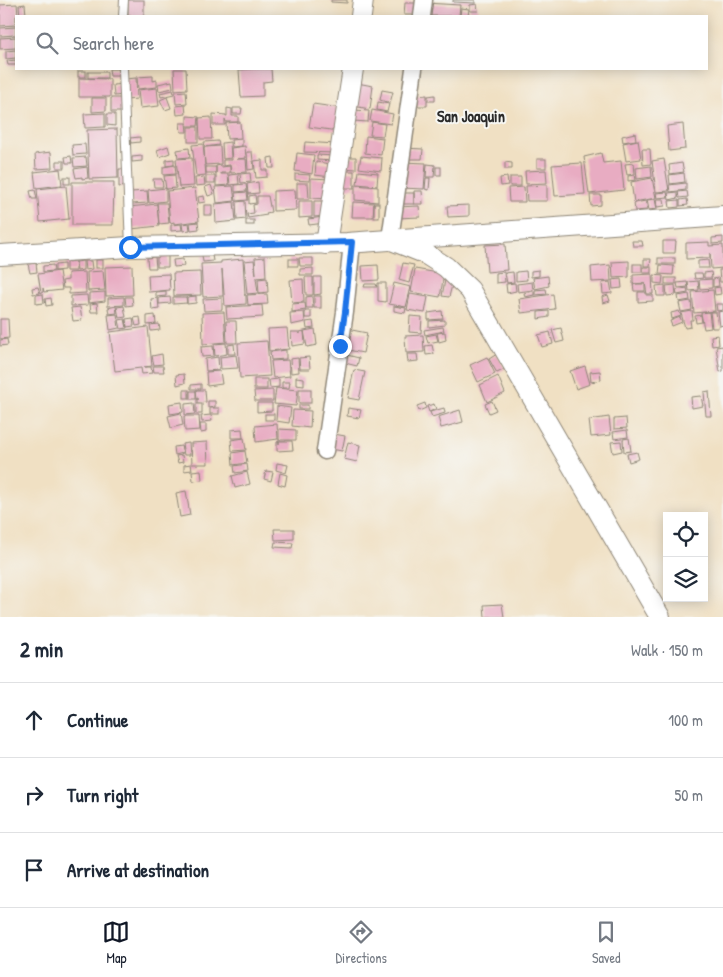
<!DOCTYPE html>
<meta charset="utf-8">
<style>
:root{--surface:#fff;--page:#f6f6f7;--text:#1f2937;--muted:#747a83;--line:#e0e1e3;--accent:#111827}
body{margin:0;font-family:"Patrick Hand",sans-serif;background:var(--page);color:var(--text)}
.controls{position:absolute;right:15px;bottom:15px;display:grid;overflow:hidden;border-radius:0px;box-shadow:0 2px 12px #0003}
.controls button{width:45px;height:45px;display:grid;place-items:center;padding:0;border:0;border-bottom:1px solid var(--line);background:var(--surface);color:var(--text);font:25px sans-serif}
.stop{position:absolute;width:15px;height:15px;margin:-11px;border:4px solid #1a73e8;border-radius:50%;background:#fff}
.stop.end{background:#1a73e8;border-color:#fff;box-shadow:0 1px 5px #0008}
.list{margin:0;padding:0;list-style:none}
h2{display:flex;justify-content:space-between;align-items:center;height:65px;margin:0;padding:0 20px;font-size:21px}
h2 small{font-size:16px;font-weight:400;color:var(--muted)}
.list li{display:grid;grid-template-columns:32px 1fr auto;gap:15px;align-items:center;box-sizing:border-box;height:75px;padding:0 20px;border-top:1px solid var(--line)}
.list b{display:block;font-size:19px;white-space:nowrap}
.list em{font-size:16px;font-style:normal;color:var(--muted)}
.icon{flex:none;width:28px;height:28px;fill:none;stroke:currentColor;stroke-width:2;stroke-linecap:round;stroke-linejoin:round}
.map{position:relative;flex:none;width:723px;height:617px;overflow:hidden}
.search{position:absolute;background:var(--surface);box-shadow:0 2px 12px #0003;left:15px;right:15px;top:15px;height:55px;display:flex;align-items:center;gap:12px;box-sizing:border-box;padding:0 18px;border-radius:0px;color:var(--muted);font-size:19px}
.sheet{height:290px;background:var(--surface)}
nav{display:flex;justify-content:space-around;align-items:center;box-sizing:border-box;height:70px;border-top:1px solid var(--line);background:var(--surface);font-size:14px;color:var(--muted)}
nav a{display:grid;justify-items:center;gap:2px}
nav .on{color:var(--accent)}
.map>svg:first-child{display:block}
.building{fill:#e8acc2}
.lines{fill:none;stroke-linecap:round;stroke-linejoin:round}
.service-casing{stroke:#8e8677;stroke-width:10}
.minor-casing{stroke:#8e8677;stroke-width:19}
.tertiary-casing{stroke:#8e8677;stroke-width:22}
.service{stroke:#fff;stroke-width:8}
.minor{stroke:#fff;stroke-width:16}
.tertiary{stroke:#fff;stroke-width:20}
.route{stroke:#1a73e8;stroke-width:6}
.labels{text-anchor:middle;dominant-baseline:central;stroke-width:4;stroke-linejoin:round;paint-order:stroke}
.quarter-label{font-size:16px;font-weight:bold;fill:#2b2b2b;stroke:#f6f6f2}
</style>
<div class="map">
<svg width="723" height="617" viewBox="0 0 723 617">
<rect width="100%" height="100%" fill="#f6f6f2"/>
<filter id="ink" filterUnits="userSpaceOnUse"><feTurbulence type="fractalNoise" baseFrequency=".02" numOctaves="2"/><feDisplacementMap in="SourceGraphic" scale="10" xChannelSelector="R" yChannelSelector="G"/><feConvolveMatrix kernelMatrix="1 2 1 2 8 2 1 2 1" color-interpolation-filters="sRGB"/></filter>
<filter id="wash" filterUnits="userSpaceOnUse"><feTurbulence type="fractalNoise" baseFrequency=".0096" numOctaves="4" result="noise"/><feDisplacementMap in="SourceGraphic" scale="20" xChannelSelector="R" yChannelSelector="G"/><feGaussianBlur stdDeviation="1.12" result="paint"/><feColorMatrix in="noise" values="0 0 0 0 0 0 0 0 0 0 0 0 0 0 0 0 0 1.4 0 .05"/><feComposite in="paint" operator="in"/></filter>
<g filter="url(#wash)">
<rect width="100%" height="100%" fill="#f0e0c3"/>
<g id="blocks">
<g class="building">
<rect x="128" y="0" width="16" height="16"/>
<path d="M331,0H347V3L331,2Z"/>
<path d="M453,0H475V3L453,2Z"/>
<path d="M405,3H415V15H404Z"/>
<path d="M425,3L460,5L459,16H425Z"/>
<path d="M17,4L18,16H16V25L0,26V5Z"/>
<path d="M25,4L26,15L20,16L19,5Z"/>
<path d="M477,4L478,11H470V5Z"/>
<path d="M461,8L469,9L468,16H460Z"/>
<path d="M16,27V35L0,36V28Z"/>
<path d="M16,37V48L0,49V38Z"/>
<path d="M16,50V58L6,59V51Z"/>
<path d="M16,60V65H8L7,61Z"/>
<path d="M109,69H122V76H110Z"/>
<path d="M174,69H186L187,89L175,90Z"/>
<path d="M254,69H271L272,81L263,82V96L241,97L239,70Z"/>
<rect x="78" y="71" width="8" height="6"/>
<rect x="88" y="72" width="19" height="6"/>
<path d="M153,76V81L157,80V87L138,89L137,77Z"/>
<path d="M79,78L110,79V97H79Z"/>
<path d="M136,78L137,99L126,100L125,79Z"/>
<path d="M172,81L173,88L159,91L158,84Z"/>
<path d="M357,83L373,86L370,109L353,106Z"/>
<path d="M123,84L124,95L114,96L113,85Z"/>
<path d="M157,88L159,106L140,108L138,90Z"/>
<path d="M173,90L174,94L161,97L160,93Z"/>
<path d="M382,90L393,92L390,103L380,100Z"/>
<path d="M186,91L187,103L176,104L175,92Z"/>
<path d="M427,95V106H415V96Z"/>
<path d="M435,95V101H428V96Z"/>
<path d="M167,97L171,108L165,110L160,100Z"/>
<path d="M92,98H106V111L92,112Z"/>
<path d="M111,98H123L124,112H111Z"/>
<path d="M378,102L389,104L387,112L377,110Z"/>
<path d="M313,104L341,108L338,131L309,127Z"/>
<path d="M185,105L186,114L177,115L176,106Z"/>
<path d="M227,108L232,109V116H238V122H226L225,119V125H213V114L226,115V116H227Z"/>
<path d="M233,108H242L241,114H233Z"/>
<path d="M354,110L369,111L368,122L353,121Z"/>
<path d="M372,110L393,114L391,124L370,121Z"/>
<path d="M105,113V127L85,128L84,114Z"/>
<path d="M107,114H115V126L107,125Z"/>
<path d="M187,116L199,117L198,126H187Z"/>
<path d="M211,117L212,139H200L199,118Z"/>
<path d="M240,122L241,138L227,139L226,123Z"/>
<path d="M372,122L385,124L383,136L370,135Z"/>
<path d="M180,123H186L187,132H181Z"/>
<path d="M683,124L685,149L669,151L667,126Z"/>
<rect x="188" y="127" width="10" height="15"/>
<path d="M117,129L118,178L89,179L87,130Z"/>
<path d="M635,133L636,140L623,142L622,136Z"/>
<path d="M366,136L383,138L381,155L365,153Z"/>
<path d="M140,137V142L131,143L130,138Z"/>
<path d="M242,139V146L232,147L231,140Z"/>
<path d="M638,140L641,159L626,161L623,143Z"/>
<path d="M218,141L219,145L205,147L204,142Z"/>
<path d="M230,142L231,158L223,159L222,143Z"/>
<path d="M305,142L335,144L334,153L304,152Z"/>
<path d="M85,144L86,154L73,155L72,145Z"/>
<path d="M203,144L206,175L196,176L192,145Z"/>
<path d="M168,146L170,153L159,157L157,150Z"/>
<path d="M220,146L221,164L205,165L204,147Z"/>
<path d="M245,146L246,158L237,159H246L247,172L231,173L230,165L223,166V160H232L231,148Z"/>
<path d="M189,148L190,157L178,158L177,150Z"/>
<path d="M403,148L423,149L422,159H403Z"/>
<path d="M642,149H650L651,164L643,165Z"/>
<path d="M51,152L52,168L36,169L35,154Z"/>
<path d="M247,152H252L254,169L248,170Z"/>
<path d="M297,153L314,155L312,174L295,171Z"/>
<path d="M601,153L603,163L621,161L624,190L589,194L584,157Z"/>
<path d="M317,155L334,156L333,161L317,160Z"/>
<path d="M71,156L72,163H66L65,157Z"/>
<path d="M142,156V161L132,162V157Z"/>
<path d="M361,156L382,158L381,171L359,168Z"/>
<path d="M86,157L87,166L74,167L73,158Z"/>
<path d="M273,157L274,168H269L268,158Z"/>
<path d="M343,157H356V169L343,168Z"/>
<path d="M192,158L194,186L179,187L176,159Z"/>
<path d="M174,159V165L166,166V160Z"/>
<rect x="537" y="159" width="9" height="9"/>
<path d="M664,159L669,191L656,192L652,161Z"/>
<path d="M262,160V170H267V177L256,178L254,161Z"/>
<rect x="57" y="161" width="7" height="7"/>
<path d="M316,162L332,164L331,177L315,175Z"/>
<path d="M402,162L426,163L424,189L401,188Z"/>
<path d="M505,162L512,163V169H505Z"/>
<path d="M582,163L585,194L555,196L552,165Z"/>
<path d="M634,163L635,174L627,175L625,164Z"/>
<path d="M682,163L684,172L670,174L669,165Z"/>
<path d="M427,164L435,165L434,177H426Z"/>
<path d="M175,165L176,174L163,175V167Z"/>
<path d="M221,165V167L230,166V173H221V174H228L229,185L216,186V166Z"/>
<path d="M651,166L652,177L637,179L636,168Z"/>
<path d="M87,167L88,178L82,179V177L76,178L74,169Z"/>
<rect x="206" y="167" width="10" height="6"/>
<rect x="436" y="167" width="5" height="8"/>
<path d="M60,169L62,185L36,188L34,172Z"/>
<path d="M119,169H125V186L119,187Z"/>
<path d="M546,170L547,183L526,184L525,171Z"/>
<rect x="340" y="171" width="14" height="17"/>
<path d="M359,171L378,173L377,186L357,184Z"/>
<path d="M250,173L251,182L241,183L240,174Z"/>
<path d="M684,173L685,182L670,184L669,175Z"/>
<path d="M238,174L239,184L230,185L229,175Z"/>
<path d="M295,174L310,175L309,181L295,180Z"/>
<path d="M175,175L176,188L166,189L164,176Z"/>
<path d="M635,175L636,180L628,181V176Z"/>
<rect x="206" y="176" width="9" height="7"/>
<rect x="64" y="177" width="6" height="7"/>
<path d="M204,177L205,185L196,186L195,178Z"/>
<path d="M507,177L508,185L501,186L500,178Z"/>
<rect x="510" y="177" width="11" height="9"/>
<path d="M311,178L330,179L329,199L311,198Z"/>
<path d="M426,178H430L429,190L425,189Z"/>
<path d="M652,178L656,198L634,202L631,182Z"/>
<path d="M153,179H162L163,187H154Z"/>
<path d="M72,182H114L113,225H72Z"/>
<path d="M258,182L259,193L248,194L247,184Z"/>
<path d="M297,183H308L309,199H297Z"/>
<path d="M686,183V190L670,192L669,185Z"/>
<path d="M246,184L247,191L235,192V185Z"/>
<path d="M211,185L214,194L208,196L205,187Z"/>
<path d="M355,185L378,187V202L355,200Z"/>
<path d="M547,185V201H527L526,186Z"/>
<path d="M66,186L69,219L40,222L37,189Z"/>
<path d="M233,186L235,201L217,203L215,187Z"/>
<path d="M524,187L525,202H509L508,188Z"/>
<path d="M166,188V201L149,203L148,190Z"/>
<path d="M195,188L197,203L196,204H197L199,221L174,224V222L170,223L167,191Z"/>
<path d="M35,190L37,199H32L30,191Z"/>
<path d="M295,190L296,210L273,211V191Z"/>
<path d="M147,191L148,203L132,204L131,192Z"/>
<path d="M414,191H422L423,204H414Z"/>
<path d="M687,191L688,197L679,198L678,192Z"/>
<path d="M247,192L248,200L236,201L235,193Z"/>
<path d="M667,192L668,197L657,198L656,193Z"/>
<path d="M678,192V198L669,200L668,193Z"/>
<rect x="397" y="193" width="17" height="11"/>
<path d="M255,195L256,203L249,204V196Z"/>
<path d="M590,195H601V205L591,206Z"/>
<path d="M204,196L205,202L199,203L198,197Z"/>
<path d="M257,196H268L271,212L266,213L267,215L248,218L247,214L254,213L253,205L257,204Z"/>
<path d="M655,199L657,209L649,210L647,200Z"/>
<path d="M656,199H664L665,206L657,207Z"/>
<path d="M687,199L688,205L680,206V200Z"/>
<path d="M679,200V207L670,208L669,201Z"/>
<path d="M245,201L246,219L237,220L236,202Z"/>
<path d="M299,201H312V217L299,218Z"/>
<path d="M314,201H326L327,216L314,217Z"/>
<path d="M646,201L647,210L635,211L634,203Z"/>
<path d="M234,202L236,221L216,223L215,204Z"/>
<path d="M353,202L374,203L373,217H352Z"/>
<path d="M157,203H167L169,223L159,224Z"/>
<rect x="374" y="203" width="5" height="15"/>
<path d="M157,204L159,226L131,229L129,207Z"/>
<rect x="204" y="205" width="8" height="10"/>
<path d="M469,205V216L448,217L447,206Z"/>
<path d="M419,206L420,217L397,218V207Z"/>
<path d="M324,217L325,223L309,225L308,219Z"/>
<rect x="246" y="220" width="8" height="5"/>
<path d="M198,222L199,229L191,230L190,223Z"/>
<path d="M189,223L190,230L183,231L182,224Z"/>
<path d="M181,224L182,230L171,231V225Z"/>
<path d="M723,237V243L712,244V238Z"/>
<path d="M632,241H642L643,246H633Z"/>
<path d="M663,241H676L675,253H663Z"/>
<path d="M709,242V246L723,245V268L711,269L710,253V258L686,259V243Z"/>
<path d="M505,244L507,270L487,272L485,245Z"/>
<path d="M202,255H212L213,261L203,262Z"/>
<path d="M168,256V267H157V257Z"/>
<path d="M155,257L156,268H148L147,258Z"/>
<path d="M265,257L266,277L256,278L258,293L247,294L244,261L254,260L256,275L255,258Z"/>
<path d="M299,258H313V266H300Z"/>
<rect x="658" y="258" width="17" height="6"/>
<path d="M183,259L184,266L174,267L173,260Z"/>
<path d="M243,259L245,295H244H246V304L225,306L222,269L223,296L203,297L201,264L221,263V261Z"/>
<rect x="289" y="259" width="9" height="7"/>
<path d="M644,259H651L650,266H644Z"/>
<rect x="96" y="260" width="7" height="8"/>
<path d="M708,260L709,268H698V261Z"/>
<path d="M76,261V271H66V262Z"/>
<path d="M83,261V270L77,271L76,262Z"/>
<path d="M84,261H91L92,269L85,270Z"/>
<path d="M629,261V277L613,278L612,262Z"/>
<path d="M36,263L37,272L30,273L28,264Z"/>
<path d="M403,263L414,265L409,283L399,280Z"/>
<path d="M64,264V270L55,271V265Z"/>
<rect x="633" y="264" width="9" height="8"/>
<path d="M53,265L54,271L43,272V266Z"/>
<path d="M378,265L379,280L363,281L362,266Z"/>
<path d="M610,265L611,281L592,282L591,267Z"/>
<path d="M660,265L674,266L673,275L659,274Z"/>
<path d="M132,266L133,295L106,296L105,267Z"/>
<rect x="643" y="267" width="8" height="6"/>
<path d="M313,268V275H300V269Z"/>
<path d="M415,269L444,274L440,297L411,292Z"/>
<path d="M539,270V276L531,277V271Z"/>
<path d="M719,270H723V282H720Z"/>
<path d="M59,271L62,290L44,292L43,288V292L41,293L38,274Z"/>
<path d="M103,271L105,290L88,291L87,272Z"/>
<path d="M526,271L527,280L516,281V272Z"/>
<path d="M85,272L86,293L69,294V288H63L62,281L68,280V273Z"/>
<path d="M200,272L201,295L174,296L173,273Z"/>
<path d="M504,272L505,282L496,283V273Z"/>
<path d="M513,272L514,282L507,283L505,273Z"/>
<path d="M711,272L712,278H704V273Z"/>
<path d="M694,273H702L703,278L695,279Z"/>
<path d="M169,274L170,290L149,292L148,275Z"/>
<path d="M652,274L653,294H647L645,283L633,284V275Z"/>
<path d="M446,275L454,277L449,297L442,296Z"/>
<path d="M654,275L663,276L662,284L654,283Z"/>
<path d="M548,276L549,286L535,289L533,278Z"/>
<path d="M305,277H313V295H306Z"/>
<path d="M314,277H321V294L314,295Z"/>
<path d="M267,278L268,292L259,293L258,279Z"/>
<rect x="665" y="278" width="11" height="6"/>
<path d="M718,278L719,286L713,287V279Z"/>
<path d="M303,279L304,302L292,303L290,280Z"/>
<path d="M621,279L622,288L613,289L612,280Z"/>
<path d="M712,279V288L700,289L699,280Z"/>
<path d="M698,281L699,290L689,291L688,282Z"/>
<path d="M532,282L533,290L518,292L517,284Z"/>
<path d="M610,282L612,293L603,294L602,283Z"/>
<path d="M687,282L688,287L678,288L677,283Z"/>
<path d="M378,283H386V302L378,301Z"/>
<path d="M394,283L411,287L406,307L389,304Z"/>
<path d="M515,283L516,291L507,293L506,284Z"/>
<path d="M365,284H376L377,287H364Z"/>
<path d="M633,284H645V291H634Z"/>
<path d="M665,285V296H657L656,286Z"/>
<path d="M675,285L676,295L667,296L666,286Z"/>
<path d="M38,287L40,293L33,294L32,288Z"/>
<path d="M720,287L721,294L715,295L714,288Z"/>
<path d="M687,288L688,293L677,295L676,290Z"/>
<path d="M546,289L547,294L535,295V290Z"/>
<path d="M713,290L715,311L694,313L692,292Z"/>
<path d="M166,291V296L156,297V292Z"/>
<path d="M534,291V295L525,297L524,293Z"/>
<path d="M105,292V301L89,303V293Z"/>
<path d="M638,292H646V295H653V301L638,302Z"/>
<path d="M43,294L44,303L36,304V295Z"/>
<path d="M267,294L268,304L248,305L247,295Z"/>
<path d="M410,294L428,297L425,313L407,310Z"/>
<path d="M553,294L555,309L521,313L519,299Z"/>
<path d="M689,294L690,300L679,302L678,296Z"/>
<path d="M87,295L88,305L71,306V296Z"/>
<path d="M608,295L610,301L603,303L602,297Z"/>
<path d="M196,296V303L187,304V297Z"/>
<path d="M312,296L313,308H306V297Z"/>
<rect x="314" y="296" width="7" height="12"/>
<path d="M124,297V305L108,306V298Z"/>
<path d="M125,297H132L133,305L126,306Z"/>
<path d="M170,297L171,303L159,304V298Z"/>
<path d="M173,297H186L187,303L173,304Z"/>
<path d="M51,298L52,305L46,306L45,299Z"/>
<path d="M158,298L159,309L152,310L151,299Z"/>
<path d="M222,298V310L204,311L203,299Z"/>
<path d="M691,301L692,310L681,312L679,303Z"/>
<path d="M97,303L98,312H91L90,304Z"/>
<path d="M305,303L306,310L292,312V304Z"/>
<path d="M716,304H723V310L717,311Z"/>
<path d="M262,305L263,317L227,319L226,307Z"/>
<path d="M116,306L117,313L109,314L108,308Z"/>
<path d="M124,306L126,317L119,318L117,307Z"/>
<path d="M394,306L406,308L405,313L394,311Z"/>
<path d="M80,307L82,320L73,321L71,308Z"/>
<rect x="305" y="311" width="6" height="7"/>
<path d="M442,311L443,319L428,320V313Z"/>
<path d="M549,311V317L538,319V312Z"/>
<path d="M679,311L681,316L672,319L671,313Z"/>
<path d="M692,311L693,320H690L691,327L685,328L681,313Z"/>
<path d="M723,311V325L720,326L718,312Z"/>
<path d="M224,312L226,342L203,344L202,313Z"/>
<path d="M304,312L305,322L291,325L290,313Z"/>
<path d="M709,312L711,328L704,329L701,313Z"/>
<path d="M710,312H716L718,328H712Z"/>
<path d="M117,314L119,328L110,330L108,315Z"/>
<path d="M155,315L156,324L147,325V316Z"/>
<path d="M701,315L702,322L696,323L695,316Z"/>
<path d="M410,316L422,317L421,333L409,332Z"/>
<path d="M140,317L141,325L136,326L134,318Z"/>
<path d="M680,317L682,322L672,326L670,321Z"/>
<path d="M133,318L134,326L127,327L126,319Z"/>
<path d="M0,319H8L9,338L0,339Z"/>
<path d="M125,319L127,328L121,329L119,320Z"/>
<path d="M445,320V325L429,327V321Z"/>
<path d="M226,321H236L237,343H227Z"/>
<path d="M313,321L314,328L307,329L306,322Z"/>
<path d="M159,324L160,330L151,331L150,325Z"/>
<path d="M148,327L152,366L144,367H151L152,373L142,374L141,368L115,371L110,332Z"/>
<path d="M443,327L444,331L425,335L424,330Z"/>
<path d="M287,328L289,349L269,351L268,329Z"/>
<path d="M561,328L564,341L556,343L552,330Z"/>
<path d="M315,329L317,345L307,347L304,331Z"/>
<path d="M347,329L367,333L363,353L343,349Z"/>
<path d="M304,331L305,344L292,346L291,332H299L300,334V332Z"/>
<path d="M445,332L446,340L439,342L437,333Z"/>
<path d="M550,332L553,344L542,347L538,335Z"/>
<path d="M436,334L438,341L428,343L426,336Z"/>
<path d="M423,335L424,352L406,353L405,336Z"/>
<path d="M718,335L719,345L712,346L711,336Z"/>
<path d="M7,339L8,345L0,346V340Z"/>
<path d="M267,341L270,376L240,378L238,343Z"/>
<path d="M226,343L227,354L215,356L214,344Z"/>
<path d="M234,344L235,354H228V345Z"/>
<path d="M432,345L434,354L426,355L425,346Z"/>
<path d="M213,346L214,356L202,357L201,347Z"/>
<path d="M723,346V371L720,372L716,347Z"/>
<path d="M286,350V359L271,360L270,352Z"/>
<path d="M162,354L163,364L154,365L152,356Z"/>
<path d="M407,354H417L418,361L408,362Z"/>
<path d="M497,354L505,369L497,373L489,359Z"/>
<path d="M236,355L238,368L221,369L220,357Z"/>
<path d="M347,355L359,358L357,366L345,363Z"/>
<path d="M218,357L219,370L206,371L205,359Z"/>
<path d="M309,357L310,369H300L299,358Z"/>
<path d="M487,357L495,374L478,382L470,365Z"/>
<path d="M298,358L299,372L291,373L290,359Z"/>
<path d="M288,360L290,376L273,378L271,361Z"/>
<path d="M153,366H163L164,372H154Z"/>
<path d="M585,366L590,384L576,389L570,371Z"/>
<path d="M354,370L365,372L359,400L348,398Z"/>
<path d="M220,371L222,384L207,386L206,372Z"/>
<path d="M600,371L601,380L591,382L590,372Z"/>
<path d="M184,374L185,383L177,385L176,375Z"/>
<path d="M498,376L505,393L487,402L480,385Z"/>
<path d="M296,377L304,378V386L296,385Z"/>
<rect x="254" y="379" width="13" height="10"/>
<path d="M279,379V387L270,388L269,380Z"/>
<path d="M282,382H290L289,388H282Z"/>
<path d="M201,384V389H191V385Z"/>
<path d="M276,388L298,390L296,406L274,404Z"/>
<rect x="299" y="389" width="12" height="14"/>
<rect x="184" y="390" width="5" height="8"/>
<path d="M196,390H205L206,402L197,403V399H199H197Z"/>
<path d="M273,390V401H255L254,391Z"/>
<rect x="190" y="391" width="6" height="8"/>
<path d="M709,391L711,416H706L704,392Z"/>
<path d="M701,396L703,406L692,408L691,397Z"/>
<path d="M208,401H215V407L208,408Z"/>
<path d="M492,401L496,410L489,413L485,404Z"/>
<path d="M182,402L183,412L170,414L169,404Z"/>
<path d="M194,403L195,414L185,415V404Z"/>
<path d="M257,403H272V411L257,412Z"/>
<path d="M425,403L426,408L419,411L417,406Z"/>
<rect x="196" y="404" width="6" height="10"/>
<path d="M434,404L436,409L429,412L427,406Z"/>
<rect x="299" y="405" width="9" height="4"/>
<path d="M277,406L291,408L289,423L276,421Z"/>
<rect x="210" y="408" width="9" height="6"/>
<path d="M348,408L361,410L359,418L347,416Z"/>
<path d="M444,408L445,413L432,417L430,412Z"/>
<path d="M293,410L311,411L310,428L292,426Z"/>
<path d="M460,410L463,422L441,428L438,417Z"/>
<path d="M181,413L183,425L171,428L168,416Z"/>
<rect x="265" y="414" width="9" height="6"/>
<path d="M211,415L212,421L202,422L201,416Z"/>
<path d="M184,416H199L200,430L185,431Z"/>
<path d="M609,417L611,435L591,437L589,420Z"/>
<path d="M626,418L627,428L614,429V419Z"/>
<path d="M200,424H206V432L201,433Z"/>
<path d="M277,424L278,439L256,442L255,426Z"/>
<path d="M242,429L243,438H231V430Z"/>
<path d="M279,429L296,430V440H279Z"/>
<path d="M627,430L628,437L614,439L613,432Z"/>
<path d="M334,434L345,436L342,451L331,449Z"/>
<path d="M244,438L246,450L232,451L231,440Z"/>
<path d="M629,438L631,451L624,452L623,439Z"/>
<path d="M279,441H292L293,450L277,451V442L279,441V444Z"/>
<path d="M621,441L622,451L613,453L611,442Z"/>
<path d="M207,442L208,464H192L191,443Z"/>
<path d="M348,442L360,445L357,462L344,459Z"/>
<path d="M189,443L190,455H184L182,444Z"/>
<path d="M181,446L183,453L175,455L174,447Z"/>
<path d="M245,451L247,463L233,465L232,453Z"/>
<path d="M637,452L639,459L629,462L627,454Z"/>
<path d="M182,455L183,462L178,463L176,456Z"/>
<path d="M277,463L288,465L286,473L276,470Z"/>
<path d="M191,464L192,470L184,471V465Z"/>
<path d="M247,464L248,471L235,473L234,466Z"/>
<path d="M201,470L202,480L193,481L192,471Z"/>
<path d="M266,471L273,472L271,481L264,479Z"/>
<path d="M247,472L250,484L235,488L232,476Z"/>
<path d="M280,473L287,475L285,486L278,484Z"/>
<path d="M186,491L190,515L180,517L176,493Z"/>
<path d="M274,529H294V539L275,540Z"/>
<path d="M275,542L293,543L292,548L274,547Z"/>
<path d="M502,604L504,617H485L484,605Z"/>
</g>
</g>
</g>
<g filter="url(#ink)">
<use href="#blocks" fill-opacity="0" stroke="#8e8677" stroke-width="1"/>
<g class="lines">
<defs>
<g id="service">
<path d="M123,16L124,0"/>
<path d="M123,69L130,247"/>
</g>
<g id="minor">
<path d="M422,16L424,0"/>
<path d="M390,239L414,69"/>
<path d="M325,451L345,312L352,242"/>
</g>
<g id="tertiary">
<path d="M361,16L363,0"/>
<path d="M394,241L424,253L446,267L470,290L660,617"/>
<path d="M326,244L353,69"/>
<path d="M0,255L130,247L347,243L723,216"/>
</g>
</defs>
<use href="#service" class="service-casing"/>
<use href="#minor" class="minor-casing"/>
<use href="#tertiary" class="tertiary-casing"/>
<use href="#service" class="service"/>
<use href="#minor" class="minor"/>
<use href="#tertiary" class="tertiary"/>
</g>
</g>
<g class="lines" filter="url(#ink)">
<path class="route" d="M130,247L352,242L345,312L340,346"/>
</g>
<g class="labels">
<g class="quarter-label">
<text x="471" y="116">San Joaquin</text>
</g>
</g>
</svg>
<div class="controls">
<button><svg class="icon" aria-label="locate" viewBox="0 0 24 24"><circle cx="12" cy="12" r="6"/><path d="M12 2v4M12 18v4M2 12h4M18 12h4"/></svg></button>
<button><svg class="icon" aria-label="layers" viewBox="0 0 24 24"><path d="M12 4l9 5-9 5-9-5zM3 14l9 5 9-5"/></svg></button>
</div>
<div class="stop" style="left:130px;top:247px"></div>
<div class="stop end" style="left:340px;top:346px"></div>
<div class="search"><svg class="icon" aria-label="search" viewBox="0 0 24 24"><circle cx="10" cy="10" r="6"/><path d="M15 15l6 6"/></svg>Search here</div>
</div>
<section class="sheet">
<h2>2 min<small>Walk · 150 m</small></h2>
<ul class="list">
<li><svg class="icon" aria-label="ahead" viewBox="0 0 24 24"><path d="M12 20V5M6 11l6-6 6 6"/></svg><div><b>Continue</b></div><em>100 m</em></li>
<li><svg class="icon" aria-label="right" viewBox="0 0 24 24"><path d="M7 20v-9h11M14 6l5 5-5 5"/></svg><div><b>Turn right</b></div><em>50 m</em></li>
<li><svg class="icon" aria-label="arrive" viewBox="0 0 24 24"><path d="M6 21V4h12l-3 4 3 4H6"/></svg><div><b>Arrive at destination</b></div></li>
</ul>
</section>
<nav>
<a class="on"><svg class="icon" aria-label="map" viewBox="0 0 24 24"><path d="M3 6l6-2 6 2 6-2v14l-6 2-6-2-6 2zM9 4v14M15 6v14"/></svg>Map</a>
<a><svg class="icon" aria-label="directions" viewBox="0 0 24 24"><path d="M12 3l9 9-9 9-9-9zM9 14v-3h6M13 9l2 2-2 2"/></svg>Directions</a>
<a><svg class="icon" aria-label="saved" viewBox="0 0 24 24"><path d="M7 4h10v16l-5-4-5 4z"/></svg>Saved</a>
</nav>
